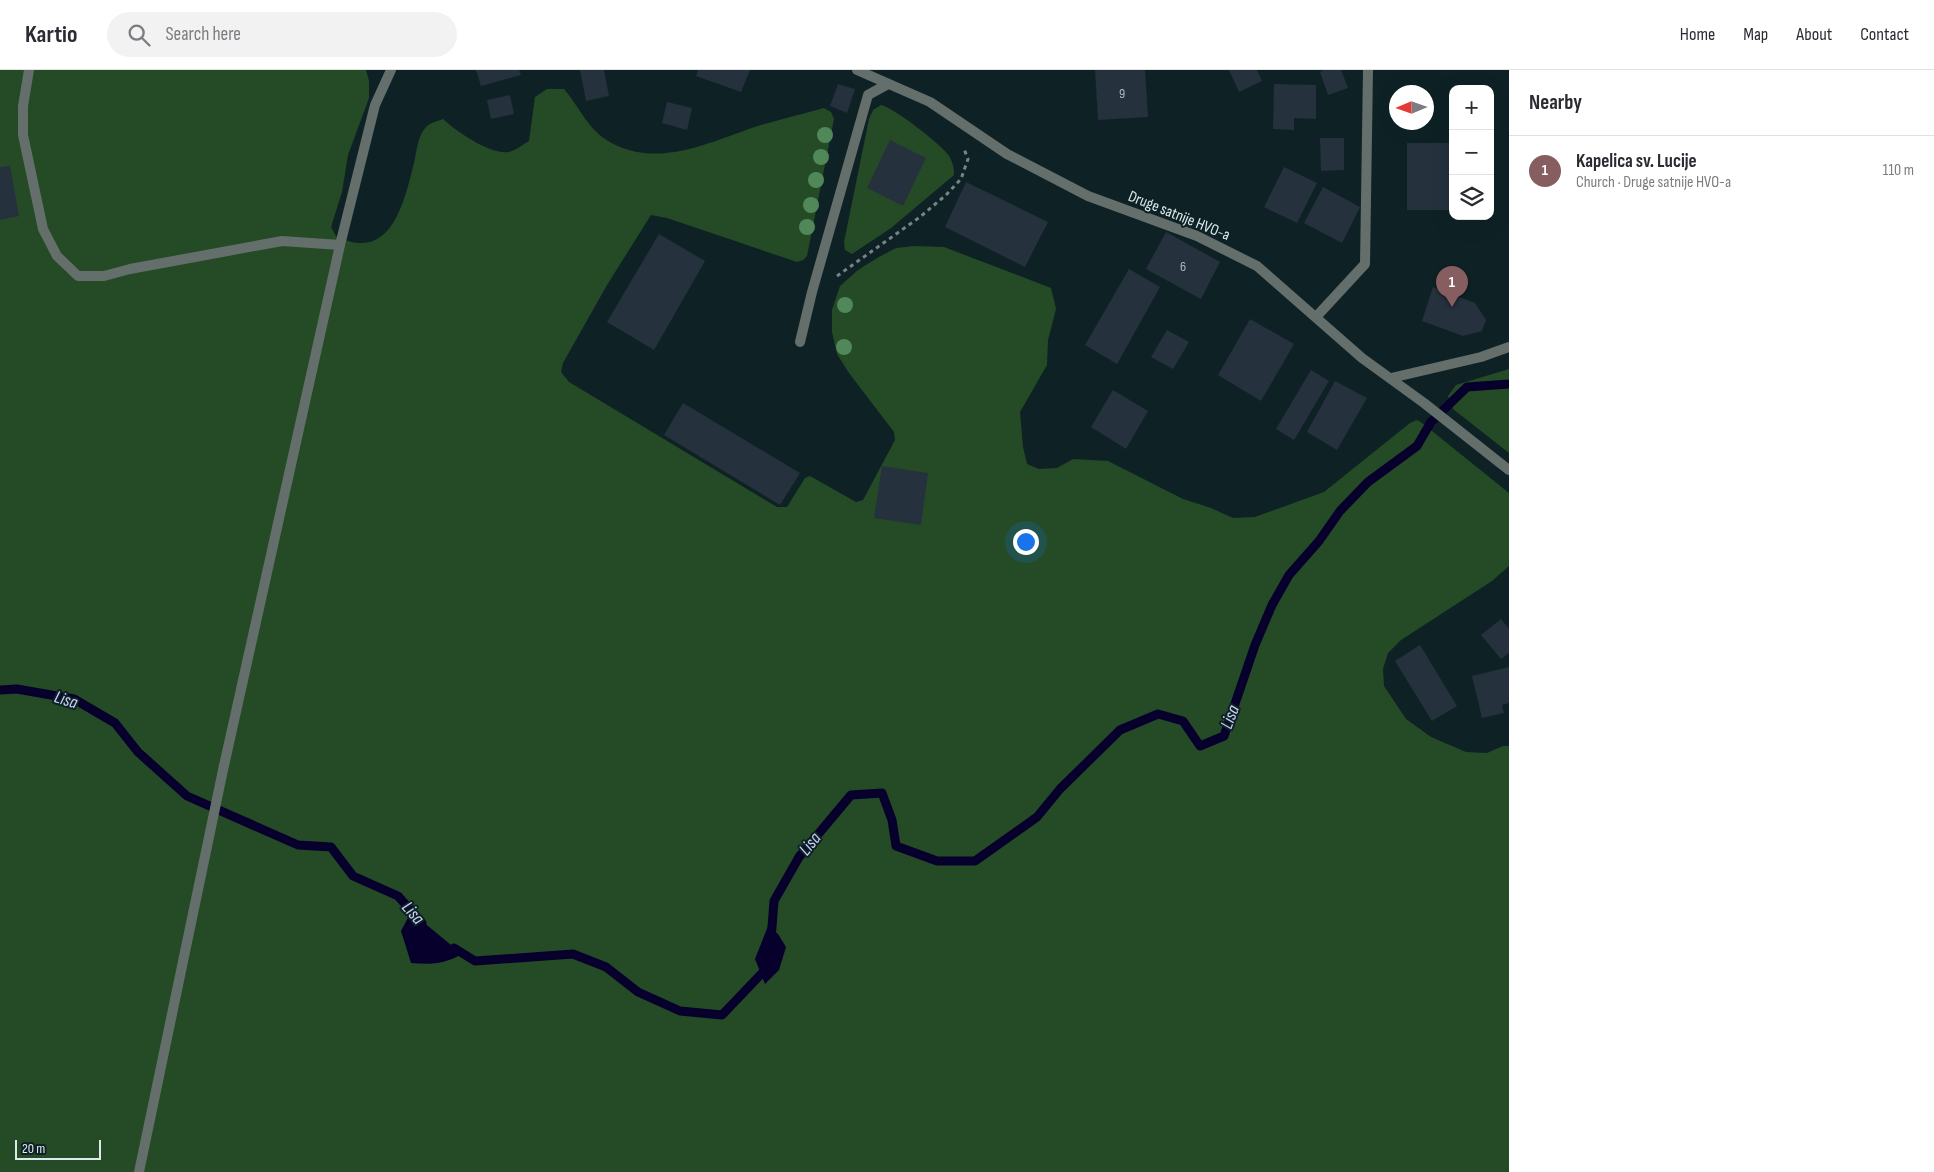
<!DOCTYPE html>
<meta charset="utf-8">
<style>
:root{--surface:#fff;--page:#f2f2f3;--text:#2b2b33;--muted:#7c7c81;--line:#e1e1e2;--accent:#865e5f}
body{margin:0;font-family:"Sofia Sans Condensed",sans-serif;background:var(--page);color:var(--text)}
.controls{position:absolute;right:15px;top:15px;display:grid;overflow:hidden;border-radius:10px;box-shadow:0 5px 20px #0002}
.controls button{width:45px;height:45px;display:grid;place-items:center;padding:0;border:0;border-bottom:1px solid var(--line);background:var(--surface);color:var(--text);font:25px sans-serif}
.compass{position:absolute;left:1389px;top:15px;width:45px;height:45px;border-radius:50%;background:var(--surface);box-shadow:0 5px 20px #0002;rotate:268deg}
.scale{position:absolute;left:15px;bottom:12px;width:86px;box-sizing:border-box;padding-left:5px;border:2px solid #dde9ec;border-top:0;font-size:14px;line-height:18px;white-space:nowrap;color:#dde9ec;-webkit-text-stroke:4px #0e2226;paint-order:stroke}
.you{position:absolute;left:1025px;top:471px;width:18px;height:18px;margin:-12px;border:4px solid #fff;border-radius:50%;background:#1a73e8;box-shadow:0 0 0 8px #1a73e833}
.badge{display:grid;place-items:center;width:32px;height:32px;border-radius:50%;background:var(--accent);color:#fff;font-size:16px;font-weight:700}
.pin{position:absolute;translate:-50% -41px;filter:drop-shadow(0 1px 2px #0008)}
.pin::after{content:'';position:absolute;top:26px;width:18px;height:15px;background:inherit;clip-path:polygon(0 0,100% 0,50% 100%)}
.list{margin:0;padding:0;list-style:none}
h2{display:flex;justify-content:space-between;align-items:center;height:65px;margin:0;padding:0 20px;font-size:21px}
h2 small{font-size:16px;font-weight:400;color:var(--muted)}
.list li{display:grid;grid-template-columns:32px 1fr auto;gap:15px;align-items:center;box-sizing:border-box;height:70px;padding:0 20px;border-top:1px solid var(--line)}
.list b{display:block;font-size:19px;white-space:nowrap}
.list p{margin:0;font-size:16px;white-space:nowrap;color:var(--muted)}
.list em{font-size:16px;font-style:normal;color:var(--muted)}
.icon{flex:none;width:28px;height:28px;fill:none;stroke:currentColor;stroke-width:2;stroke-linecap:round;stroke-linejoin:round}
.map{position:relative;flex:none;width:1509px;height:1102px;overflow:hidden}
header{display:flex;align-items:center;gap:30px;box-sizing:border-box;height:70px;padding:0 25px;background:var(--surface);border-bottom:1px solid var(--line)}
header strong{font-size:24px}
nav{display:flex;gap:28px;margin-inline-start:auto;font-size:18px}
.search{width:350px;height:45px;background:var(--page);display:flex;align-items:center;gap:12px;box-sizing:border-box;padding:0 18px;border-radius:28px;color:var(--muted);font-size:19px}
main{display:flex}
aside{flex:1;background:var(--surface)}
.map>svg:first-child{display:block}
.green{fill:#254a26}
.water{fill:#08002c}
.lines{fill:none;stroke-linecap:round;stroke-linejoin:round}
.stream{stroke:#08002c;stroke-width:9}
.building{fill:#25313d}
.path{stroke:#748488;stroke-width:3;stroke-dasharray:4 4;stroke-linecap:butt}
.service{stroke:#646e6b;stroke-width:10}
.minor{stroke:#646e6b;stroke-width:10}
.tree{fill:#50885a}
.labels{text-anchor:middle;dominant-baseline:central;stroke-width:4;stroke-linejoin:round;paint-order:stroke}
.number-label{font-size:14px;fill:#afbbc0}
.street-label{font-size:16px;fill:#dde9ec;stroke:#0e2226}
.water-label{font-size:18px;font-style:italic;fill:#cbcff9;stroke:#0e2226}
</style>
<header>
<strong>Kartio</strong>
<div class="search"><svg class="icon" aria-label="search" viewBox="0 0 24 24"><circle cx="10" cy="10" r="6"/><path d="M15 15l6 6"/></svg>Search here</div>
<nav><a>Home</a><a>Map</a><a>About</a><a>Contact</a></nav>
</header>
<main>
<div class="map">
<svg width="1509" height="1102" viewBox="0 0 1509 1102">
<rect width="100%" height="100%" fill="#0e2226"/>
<g class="green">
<path d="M0,0H366L369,11V28L348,85L342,122L331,157L336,166C389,193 403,137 413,97C417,83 416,69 426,57C430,53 438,51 443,49C456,61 490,85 509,82C515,81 524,74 529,71L535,27L547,19H564C577,34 588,58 605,69C655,102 711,71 761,55C782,49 803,44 824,38L831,42L834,49L807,186L803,190L797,192L667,148L651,145L607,215L563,293L561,302L569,312L777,437H787L805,408L810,406L856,432L863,430L895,370L894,362L849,303L837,284L832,262V240L840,216L858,200L877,188L896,178L915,176L944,177L1051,218L1056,239L1048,270L1047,295L1020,342L1023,377L1027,394L1039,399L1057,398L1073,389L1108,391L1183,429L1211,438L1233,448L1255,447L1324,422L1410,353L1417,350L1422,353L1509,423V496L1492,511L1401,570L1388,583L1383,599L1384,616L1406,649L1431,667L1466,682L1487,683L1503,676H1509V1102H0Z"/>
<path d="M881,35C894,38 941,74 949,86C953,93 954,98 954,105L891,158L852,184L845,180L844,172L869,49L873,40Z"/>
<path d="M1509,299V383L1453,339L1448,326L1456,315Z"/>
</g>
<g class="water">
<path d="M411,842L462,884C445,894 430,895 411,893L401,861Z"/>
<path d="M768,856L778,864L786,877L779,900L765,914L755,889Z"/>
</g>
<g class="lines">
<g class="stream">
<path d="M0,620L17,619L74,629L115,653L138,682L187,726L298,775L331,777L353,806L398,826L422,853"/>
<path d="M771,870L774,831L799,787L851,725L882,723L892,750L896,776L937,791H975L1037,747L1060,719L1120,660L1158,644L1183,651L1200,676L1224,666L1255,575L1272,535L1289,505L1319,471L1340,441L1368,412L1417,376L1431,352L1467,317L1509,314"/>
<path d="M454,878L475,891L573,884L606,897L638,922L680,941L722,945L764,901L766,895"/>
</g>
</g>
<g class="building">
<path d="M476,0H519L521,5L481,16Z"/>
<path d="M580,0H604L609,26L586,31Z"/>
<path d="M698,0H750L741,22L696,6Z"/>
<path d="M1095,0H1145L1148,47L1098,50Z"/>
<path d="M1229,0H1257L1262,11L1239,22Z"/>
<path d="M1324,0H1341L1348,18L1328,25L1320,2Z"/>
<path d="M838,14L855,19L847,43L830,36Z"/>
<path d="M1274,14L1316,15V49L1294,48V60L1273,59Z"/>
<path d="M510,25L514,44L491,49L487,30Z"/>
<path d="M667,32L692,38L687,60L662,53Z"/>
<path d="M1320,68H1344V100L1321,101Z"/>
<path d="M890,70L926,88L903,136L867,118Z"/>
<rect x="1407" y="73" width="46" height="67"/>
<path d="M10,96L19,146L0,150V97Z"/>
<path d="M1284,97L1317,113L1297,153L1264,137Z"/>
<path d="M966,112L1048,152L1025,197L945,157Z"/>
<path d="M1323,117L1360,137L1342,173L1304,153Z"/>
<path d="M1166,162L1220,192L1201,229L1146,199Z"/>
<path d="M659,164L705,191L654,280L607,252Z"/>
<path d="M1129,199L1160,217L1117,294L1085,275Z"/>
<path d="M1433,217L1475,233L1486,250L1482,261L1463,266L1422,251Z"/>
<path d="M1250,249L1294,274L1261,331L1218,305Z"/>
<path d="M1167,260L1189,272L1173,299L1151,287Z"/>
<path d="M1311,300L1329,311L1294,370L1276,359Z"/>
<path d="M1335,311L1367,328L1337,380L1307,362Z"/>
<path d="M1113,320L1148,341L1126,379L1091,357Z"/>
<path d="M683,333L800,403L780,435L664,365Z"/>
<path d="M882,396L928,403L921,455L874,448Z"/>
<path d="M1501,549L1509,559V583L1501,589L1481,565Z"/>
<path d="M1420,575L1457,636L1432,651L1395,591Z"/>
<path d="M1509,597V633L1502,635L1504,643L1482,648L1472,606Z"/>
</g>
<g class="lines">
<path class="path" d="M837,206L920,147L946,125L961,109L968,89L964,79"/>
<path class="service" d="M800,272L812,222L868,25L888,14"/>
<g class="minor">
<path d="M29,0L23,36V65L43,159L57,186L78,206H104L130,199L282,171L340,175"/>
<path d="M857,0L930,32L1007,84L1088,126L1197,166L1257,196L1362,288L1424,333L1509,400"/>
<path d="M1316,247L1365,194L1368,0"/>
<path d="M1391,308L1481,287L1509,277"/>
<path d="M139,1102L223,700L340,175L375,35L391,0"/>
</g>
</g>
<g class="tree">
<circle cx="825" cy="65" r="8"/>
<circle cx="821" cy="87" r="8"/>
<circle cx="816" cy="110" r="8"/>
<circle cx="811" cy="135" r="8"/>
<circle cx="807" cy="157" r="8"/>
<circle cx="845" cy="235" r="8"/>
<circle cx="844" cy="277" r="8"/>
</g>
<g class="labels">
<g class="number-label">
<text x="1122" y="23">9</text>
<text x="1183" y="196">6</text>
</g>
<g class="street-label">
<text transform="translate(1179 146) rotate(22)">Druge satnije HVO-a</text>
</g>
<g class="water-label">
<text transform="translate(66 630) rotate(17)">Lisa</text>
<text transform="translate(1230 647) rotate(-69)">Lisa</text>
<text transform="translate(810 774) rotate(-51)">Lisa</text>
<text transform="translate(413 843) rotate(48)">Lisa</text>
</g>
</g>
</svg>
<div class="controls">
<button>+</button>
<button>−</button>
<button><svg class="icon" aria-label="layers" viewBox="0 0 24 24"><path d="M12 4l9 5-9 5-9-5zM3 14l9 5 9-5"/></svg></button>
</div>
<svg class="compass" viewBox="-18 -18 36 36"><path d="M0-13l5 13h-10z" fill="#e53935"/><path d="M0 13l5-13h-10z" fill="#7c7c81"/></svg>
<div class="scale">20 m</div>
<div class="you"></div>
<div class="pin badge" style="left:1452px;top:237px">1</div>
</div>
<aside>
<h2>Nearby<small></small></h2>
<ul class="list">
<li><span class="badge">1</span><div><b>Kapelica sv. Lucije</b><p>Church · Druge satnije HVO-a</p></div><em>110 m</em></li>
</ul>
</aside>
</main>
